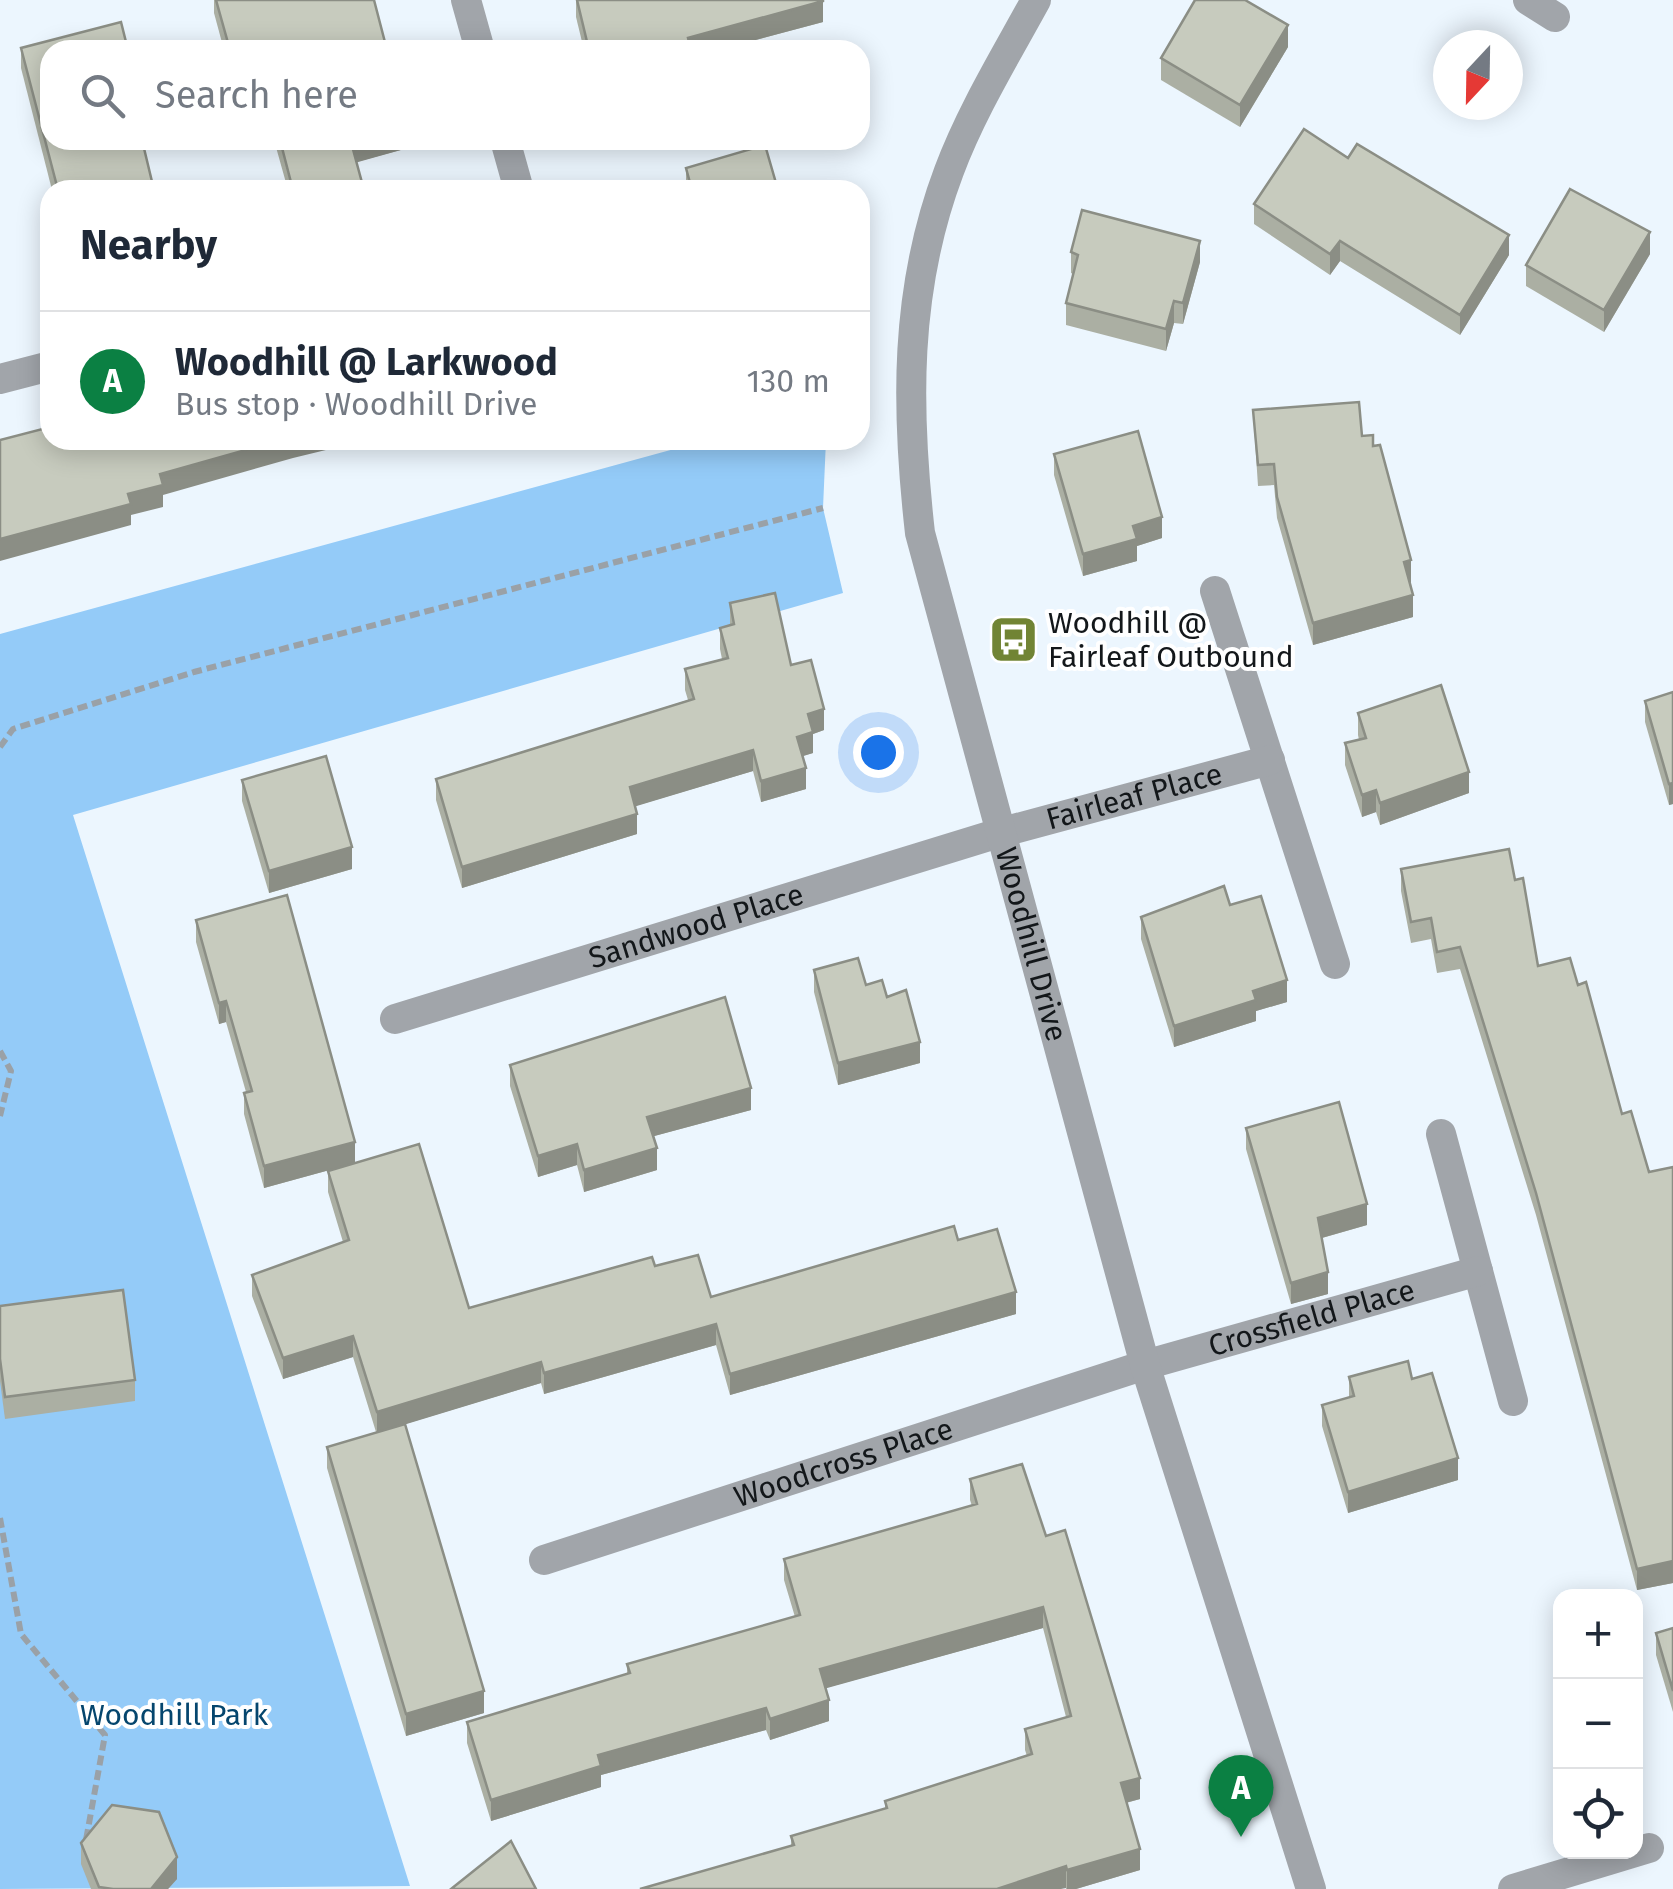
<!DOCTYPE html>
<meta charset="utf-8">
<style>
:root{--surface:#fff;--page:#f6f6f7;--text:#1f2937;--muted:#747a83;--line:#e0e1e3;--accent:#0b8043}
body{margin:0;font-family:"Fira Sans",sans-serif;background:var(--page);color:var(--text)}
.controls{position:absolute;right:30px;bottom:30px;display:grid;overflow:hidden;border-radius:20px;box-shadow:0 5px 25px #0003}
.controls button{width:90px;height:90px;display:grid;place-items:center;padding:0;border:0;border-bottom:2px solid var(--line);background:var(--surface);color:var(--text);font:50px sans-serif}
.compass{position:absolute;left:1433px;top:30px;width:90px;height:90px;border-radius:50%;background:var(--surface);box-shadow:0 5px 25px #0003;rotate:202deg}
.you{position:absolute;left:878px;top:752px;width:35px;height:35px;margin:-25px;border:8px solid #fff;border-radius:50%;background:#1a73e8;box-shadow:0 0 0 15px #1a73e833}
.badge{display:grid;place-items:center;width:65px;height:65px;border-radius:50%;background:var(--accent);color:#fff;font-size:32px;font-weight:700}
.pin{position:absolute;translate:-50% -82px;filter:drop-shadow(0 2px 5px #0008)}
.pin::after{content:'';position:absolute;top:52px;width:35px;height:30px;background:inherit;clip-path:polygon(0 0,100% 0,50% 100%)}
.list{margin:0;padding:0;list-style:none}
h2{display:flex;justify-content:space-between;align-items:center;height:130px;margin:0;padding:0 40px;font-size:42px}
h2 small{font-size:32px;font-weight:400;color:var(--muted)}
.list li{display:grid;grid-template-columns:65px 1fr auto;gap:30px;align-items:center;box-sizing:border-box;height:140px;padding:0 40px;border-top:2px solid var(--line)}
.list b{display:block;font-size:38px;white-space:nowrap}
.list p{margin:0;font-size:32px;white-space:nowrap;color:var(--muted)}
.list em{font-size:32px;font-style:normal;color:var(--muted)}
.icon{flex:none;width:55px;height:55px;fill:none;stroke:currentColor;stroke-width:2;stroke-linecap:round;stroke-linejoin:round}
.map{position:relative;flex:none;width:1673px;height:1889px;overflow:hidden}
.search{position:absolute;background:var(--surface);box-shadow:0 5px 25px #0003;left:40px;top:40px;width:830px;height:110px;display:flex;align-items:center;gap:25px;box-sizing:border-box;padding:0 35px;border-radius:30px;color:var(--muted);font-size:38px}
.panel{position:absolute;background:var(--surface);box-shadow:0 5px 25px #0003;left:40px;top:180px;width:830px;height:270px;border-radius:30px}
.map>svg:first-child{display:block}
.green{fill:#94cbf8}
.lines{fill:none;stroke-linecap:round;stroke-linejoin:round}
.path{stroke:#9aa1a7;stroke-width:6;stroke-dasharray:10 5;stroke-linecap:butt}
.minor{stroke:#a1a5aa;stroke-width:30}
.tertiary{stroke:#a1a5aa;stroke-width:30}
.wall{fill:#abafa3}
.shaded-wall{fill:#8b8e85}
.building{fill:#c7cbbe;stroke:#8b8e85;stroke-width:2.5}
.labels{text-anchor:middle;dominant-baseline:central;stroke-width:8;stroke-linejoin:round;paint-order:stroke}
.poi-label{font-size:30px;fill:#13171a;stroke:#fff;text-anchor:start}
.street-label{font-size:30px;fill:#13171a;stroke:#fff}
.park-label{font-size:30px;fill:#05466e;stroke:#fff}
</style>
<div class="map">
<svg width="1673" height="1889" viewBox="0 0 1673 1889">
<rect width="100%" height="100%" fill="#ecf6fe"/>
<path class="green" d="M707,440H826L823,508L843,593L73,815L410,1886L0,1889V634Z"/>
<g class="lines">
<g class="path">
<path d="M0,747L13,729L194,672L823,508"/>
<path d="M0,1051L11,1071L0,1116"/>
<path d="M0,1518L21,1634L105,1735L86,1840"/>
</g>
<g class="minor">
<path d="M466,0L480,50"/>
<path d="M1528,0L1555,17"/>
<path d="M505,140L519,190"/>
<path d="M0,379L50,366"/>
<path d="M1215,591L1335,964"/>
<path id="s1" d="M395,1019L999,833L1270,760"/>
<path d="M1441,1134L1513,1401"/>
<path id="s2" d="M544,1560L1145,1365L1478,1271"/>
<path d="M1513,1889L1649,1848"/>
</g>
<path class="tertiary" id="s3" d="M1036,0C1006,55 971,112 949,171C904,290 906,409 920,533L1145,1365L1311,1889"/>
</g>
<g class="wall">
<path d="M214,0H374L387,50H224L214,13Z"/>
<path d="M576,0H823V22L718,50H584L576,17Z"/>
<path d="M1288,47L1240,127L1161,80V58Z"/>
<path d="M21,48L50,50L154,190H52L21,68Z"/>
<path d="M274,140H408V148L356,162L364,190H288Z"/>
<path d="M1348,158L1509,255L1460,335L1340,261L1330,275L1254,224V204Z"/>
<path d="M686,168L778,190H686Z"/>
<path d="M1071,252L1200,262L1183,324L1174,323L1166,351L1066,325V303L1073,274L1071,273Z"/>
<path d="M1650,254L1604,332L1526,286V265Z"/>
<path d="M1253,410L1362,436L1373,446L1411,582L1413,617L1313,645L1277,518L1274,485L1258,486Z"/>
<path d="M457,440H494L458,447Z"/>
<path d="M1054,454L1162,538L1137,546V561L1083,576L1054,475Z"/>
<path d="M730,603L791,665L824,730L813,734V753L802,756L806,789L761,802L753,771L635,806L637,834L462,888L436,800V779L688,700L685,690V669L722,659L720,649V628L730,625Z"/>
<path d="M1673,692V804L1669,805L1645,722V701Z"/>
<path d="M1358,713L1469,793L1380,825L1376,812L1362,817L1345,765V743L1359,740L1358,735Z"/>
<path d="M242,780L352,869L269,893L242,801Z"/>
<path d="M1401,869L1515,880L1538,966L1578,985L1622,1114L1649,1172L1673,1167V1583L1637,1590L1536,1215L1460,969L1437,973L1431,939L1411,943L1401,891Z"/>
<path d="M1230,905L1287,1002L1256,1011V1021L1174,1047L1141,939V917Z"/>
<path d="M196,920L355,1163L264,1188L244,1114V1093L246,1092L226,1022L219,1024L196,942Z"/>
<path d="M814,970L866,985L887,997L920,1063L838,1085L814,992Z"/>
<path d="M510,1065L751,1110L654,1136L657,1170L584,1192L577,1165L538,1177L510,1086Z"/>
<path d="M1246,1128L1367,1225L1322,1238L1328,1294L1291,1304L1246,1149Z"/>
<path d="M328,1171L469,1308L655,1266L711,1297L958,1240L1016,1314L730,1395L716,1345L544,1394L541,1383L405,1424L484,1713L406,1736L327,1468V1447L376,1432L353,1357L283,1379L252,1296V1275L343,1242L328,1192Z"/>
<path d="M0,1306L135,1380V1401L5,1419L0,1381Z"/>
<path d="M1349,1377L1412,1379L1458,1480L1348,1513L1322,1426V1405L1349,1398Z"/>
<path d="M970,1479L1046,1536L1140,1799L1126,1803L1140,1870L1076,1889H1066V1888L791,1846V1836L885,1809V1801L1027,1756L1025,1750V1729L1066,1717L1043,1628L825,1688L829,1721L770,1740L766,1730L601,1775V1787L491,1821L467,1743V1722L627,1674V1664L795,1617L784,1580V1559L972,1506L970,1500Z"/>
<path d="M1673,1628V1712L1656,1655V1633Z"/>
<path d="M81,1843L177,1879L168,1889H91L81,1864Z"/>
</g>
<g class="shaded-wall">
<path d="M823,1V22L718,50H688V38Z"/>
<path d="M1288,25V47L1240,127V105Z"/>
<path d="M359,140H408V148L351,164V142Z"/>
<path d="M1650,232V254L1604,332V310Z"/>
<path d="M1509,235V255L1460,335V315Z"/>
<path d="M1200,241V262L1183,324V303Z"/>
<path d="M1340,241V261L1330,275V254Z"/>
<path d="M1174,301V323L1166,351V329Z"/>
<path d="M281,440H367L293,458L163,495V507L131,515V525L0,561V539L128,494L160,474Z"/>
<path d="M1162,517V538L1137,546V561L1083,576V554L1133,526Z"/>
<path d="M1411,560V582L1404,584V562Z"/>
<path d="M1413,595V617L1313,645V623Z"/>
<path d="M824,709V730L813,734V753L797,758V737L808,714Z"/>
<path d="M753,750V771L630,808V787Z"/>
<path d="M806,768V789L761,802V781Z"/>
<path d="M1469,772V793L1380,825V803Z"/>
<path d="M1673,783V804L1669,805V784Z"/>
<path d="M1376,790V812L1362,817V795Z"/>
<path d="M637,814V834L462,888V867Z"/>
<path d="M352,847V869L269,893V871Z"/>
<path d="M1287,980V1002L1256,1011V1021L1174,1047V1026L1253,991Z"/>
<path d="M226,1001V1022L219,1024V1003Z"/>
<path d="M920,1042V1063L838,1085V1063Z"/>
<path d="M751,1088V1110L647,1138V1117Z"/>
<path d="M355,1142V1163L264,1188V1166Z"/>
<path d="M577,1144V1165L538,1177V1156Z"/>
<path d="M657,1148V1170L584,1192V1170Z"/>
<path d="M1367,1204V1225L1318,1239V1218Z"/>
<path d="M1328,1272V1294L1291,1304V1283Z"/>
<path d="M1016,1292V1314L730,1395V1374Z"/>
<path d="M716,1324V1345L544,1394V1373Z"/>
<path d="M353,1336V1357L283,1379V1358Z"/>
<path d="M541,1362V1383L377,1433V1412Z"/>
<path d="M1458,1458V1480L1348,1513V1492Z"/>
<path d="M1673,1561V1583L1637,1590V1569Z"/>
<path d="M1043,1607V1628L820,1690V1669Z"/>
<path d="M484,1691V1713L406,1736V1714Z"/>
<path d="M829,1700V1721L770,1740V1719Z"/>
<path d="M766,1708V1730L601,1775V1787L491,1821V1800L598,1755Z"/>
<path d="M1140,1778V1799L1121,1804V1783Z"/>
<path d="M1140,1849V1870L1076,1889H1067V1870Z"/>
<path d="M177,1857V1879L168,1889H151Z"/>
<path d="M1066,1866V1888L1061,1889H997Z"/>
</g>
<g class="building">
<path d="M216,0H374L387,50H230Z"/>
<path d="M577,0H823V1L688,38L691,50H589Z"/>
<path d="M1195,0H1245L1288,25L1240,105L1161,58Z"/>
<path d="M121,22L128,50H50V140H142L154,190H58L21,48Z"/>
<path d="M1304,129L1348,158L1357,144L1509,235L1460,315L1340,241L1330,254L1254,204Z"/>
<path d="M280,140H359L351,142L364,190H293Z"/>
<path d="M765,145L778,190H692L686,168Z"/>
<path d="M1570,189L1650,232L1604,310L1526,265Z"/>
<path d="M1082,210L1200,241L1183,303L1174,301L1166,329L1066,303L1078,255L1071,252Z"/>
<path d="M1359,402L1362,436L1373,435V446L1380,445L1411,560L1404,562L1413,595L1313,623L1277,497L1274,464L1258,465L1253,410Z"/>
<path d="M50,427V440H281L160,474L163,485L128,494L131,504L0,539V440Z"/>
<path d="M1138,431L1162,517L1133,526L1137,539L1083,554L1054,454Z"/>
<path d="M775,593L791,665L811,660L824,709L808,714L813,732L797,737L806,768L761,781L753,750L630,787L637,814L462,867L436,779L694,699L685,669L728,658L720,628L734,624L730,603Z"/>
<path d="M1441,685L1469,772L1380,803L1376,790L1362,795L1345,743L1366,738L1358,713Z"/>
<path d="M1673,692V783L1669,784L1645,701Z"/>
<path d="M326,756L352,847L269,871L242,780Z"/>
<path d="M1509,849L1515,880L1523,878L1538,966L1570,958L1578,985L1586,982L1622,1114L1631,1111L1649,1172L1673,1167V1561L1637,1569L1536,1193L1460,947L1437,952L1431,918L1411,922L1401,869Z"/>
<path d="M1224,886L1230,905L1261,896L1287,980L1253,991L1256,1000L1174,1026L1141,917Z"/>
<path d="M287,895L355,1142L264,1166L244,1093L252,1091L226,1001L219,1003L196,920Z"/>
<path d="M858,958L866,985L882,980L887,997L906,990L920,1042L838,1063L814,970Z"/>
<path d="M725,997L751,1088L647,1117L657,1148L584,1170L577,1144L538,1156L510,1065Z"/>
<path d="M1339,1102L1367,1204L1318,1218L1328,1272L1291,1283L1246,1128Z"/>
<path d="M419,1144L469,1308L652,1257L655,1266L698,1255L711,1297L954,1226L958,1240L997,1229L1016,1292L730,1374L716,1324L544,1373L541,1362L377,1412L353,1336L283,1358L252,1275L349,1240L328,1171Z"/>
<path d="M123,1290L135,1380L5,1397L0,1359V1306Z"/>
<path d="M1408,1361L1412,1379L1432,1373L1458,1458L1348,1492L1322,1405L1354,1396L1349,1377Z"/>
<path d="M405,1424L484,1691L406,1714L327,1447Z"/>
<path d="M1022,1464L1046,1536L1065,1530L1140,1778L1121,1783L1140,1849L1067,1870L1066,1866L997,1889H640L794,1845L791,1836L887,1808L885,1801L1032,1754L1025,1729L1071,1716L1043,1607L820,1669L829,1700L770,1719L766,1708L598,1755L601,1766L491,1800L467,1722L630,1673L627,1664L800,1615L784,1559L977,1504L970,1479Z"/>
<path d="M1673,1628V1691L1656,1633Z"/>
<path d="M112,1805L159,1812L177,1857L151,1889H113L99,1887L81,1843Z"/>
<path d="M511,1841L536,1889H451Z"/>
</g>
<defs>
<symbol id="bus-square" viewBox="-11 -11 22 22"><rect x="-9" y="-9" width="18" height="18" rx="4" fill="#718434" stroke="#fff"/><path d="M-5-6H5V4H4V6H2V4H-2V6H-4V4H-5ZM-3.5-4V0h7V-4ZM-3.5 1.2v1.5H-2V1.2ZM2 1.2v1.5H3.5V1.2Z" fill="#fff"/></symbol>
</defs>
<g fill-rule="evenodd">
<use href="#bus-square" x="986" y="612" width="55" height="55"/>
</g>
<g class="labels">
<g class="poi-label">
<text x="1048" y="623">Woodhill @<tspan x="1048" dy="34">Fairleaf Outbound</tspan></text>
</g>
<g class="street-label">
<text stroke="none"><textPath href="#s1" startOffset="772">Fairleaf Place</textPath></text>
<text stroke="none"><textPath href="#s1" startOffset="315">Sandwood Place</textPath></text>
<text stroke="none"><textPath href="#s3" startOffset="985">Woodhill Drive</textPath></text>
<text stroke="none"><textPath href="#s2" startOffset="805">Crossfield Place</textPath></text>
<text stroke="none"><textPath href="#s2" startOffset="315">Woodcross Place</textPath></text>
</g>
<g class="park-label">
<text x="174" y="1715">Woodhill Park</text>
</g>
</g>
</svg>
<div class="controls">
<button>+</button>
<button>−</button>
<button><svg class="icon" aria-label="locate" viewBox="0 0 24 24"><circle cx="12" cy="12" r="6"/><path d="M12 2v4M12 18v4M2 12h4M18 12h4"/></svg></button>
</div>
<svg class="compass" viewBox="-18 -18 36 36"><path d="M0-13l5 13h-10z" fill="#e53935"/><path d="M0 13l5-13h-10z" fill="#747a83"/></svg>
<div class="you"></div>
<div class="pin badge" style="left:1241px;top:1837px">A</div>
<div class="search"><svg class="icon" aria-label="search" viewBox="0 0 24 24"><circle cx="10" cy="10" r="6"/><path d="M15 15l6 6"/></svg>Search here</div>
<section class="panel">
<h2>Nearby<small></small></h2>
<ul class="list">
<li><span class="badge">A</span><div><b>Woodhill @ Larkwood</b><p>Bus stop · Woodhill Drive</p></div><em>130 m</em></li>
</ul>
</section>
</div>
